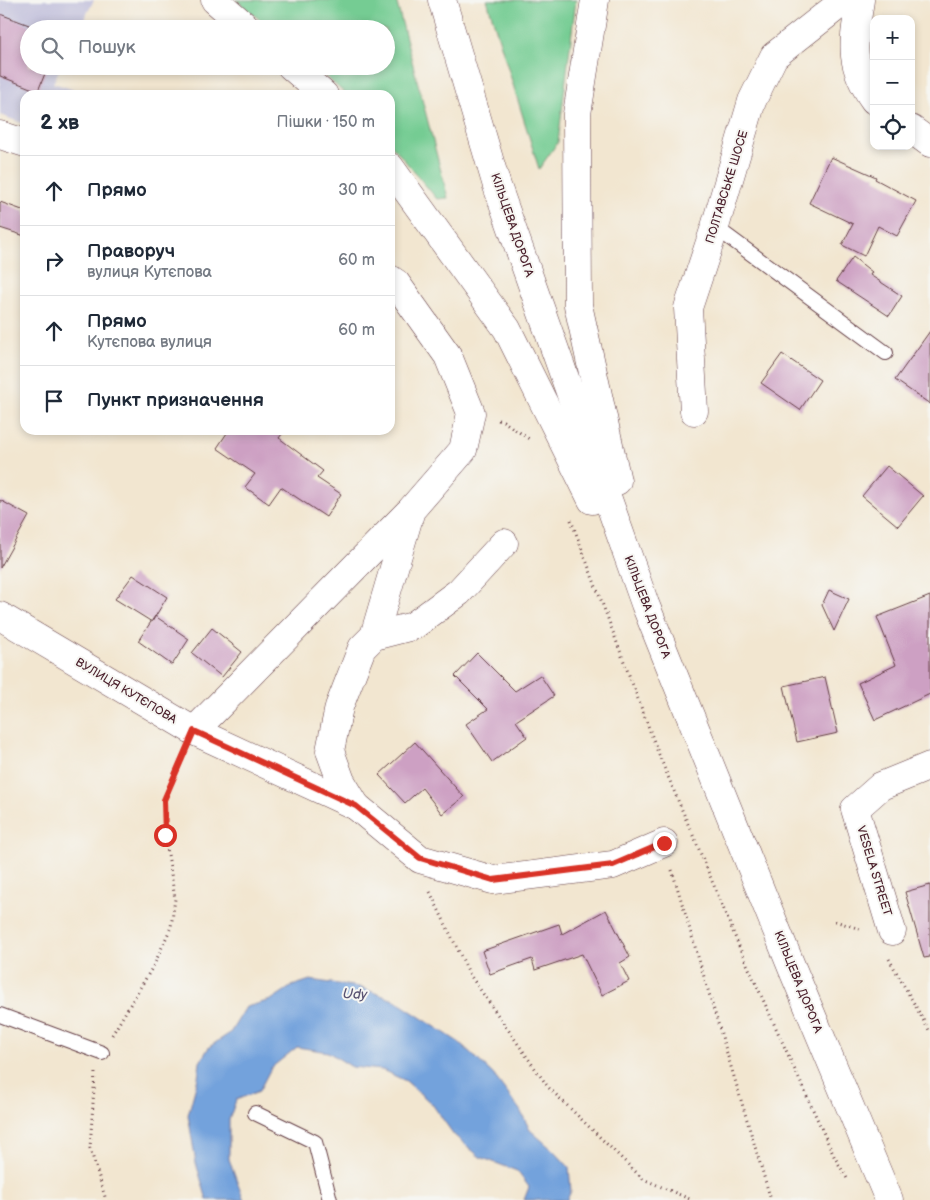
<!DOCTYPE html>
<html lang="uk">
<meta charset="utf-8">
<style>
:root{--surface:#fff;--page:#f6f6f7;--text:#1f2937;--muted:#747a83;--line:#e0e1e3}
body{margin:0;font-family:"Balsamiq Sans",sans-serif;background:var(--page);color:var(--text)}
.controls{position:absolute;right:15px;top:15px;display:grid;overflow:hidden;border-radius:10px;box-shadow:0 2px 8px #0003}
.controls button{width:45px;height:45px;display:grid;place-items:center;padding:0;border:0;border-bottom:1px solid var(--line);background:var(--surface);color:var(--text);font:25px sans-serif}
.stop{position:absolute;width:15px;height:15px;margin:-11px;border:4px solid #d93025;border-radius:50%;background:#fff}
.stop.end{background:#d93025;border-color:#fff;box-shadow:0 1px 5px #0008}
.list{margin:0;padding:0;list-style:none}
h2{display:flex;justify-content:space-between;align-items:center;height:65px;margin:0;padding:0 20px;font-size:21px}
h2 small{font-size:16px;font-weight:400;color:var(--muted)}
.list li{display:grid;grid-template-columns:32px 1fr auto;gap:15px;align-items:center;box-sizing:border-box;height:70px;padding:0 20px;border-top:1px solid var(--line)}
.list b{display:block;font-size:19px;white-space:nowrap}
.list p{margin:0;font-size:16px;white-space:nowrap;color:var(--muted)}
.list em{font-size:16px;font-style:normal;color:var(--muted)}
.icon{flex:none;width:28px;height:28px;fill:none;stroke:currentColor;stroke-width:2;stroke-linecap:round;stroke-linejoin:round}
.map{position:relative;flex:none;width:930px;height:1200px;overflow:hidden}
.search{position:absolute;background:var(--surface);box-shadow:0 2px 8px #0003;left:20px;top:20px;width:375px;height:55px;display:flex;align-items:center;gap:12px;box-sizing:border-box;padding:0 18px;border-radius:28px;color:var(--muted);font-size:19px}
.panel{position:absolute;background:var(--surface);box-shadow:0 2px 8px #0003;left:20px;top:90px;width:375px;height:345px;border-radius:15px}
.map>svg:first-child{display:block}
.industrial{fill:#c3c1dc}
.green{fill:#74cc93;stroke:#5f765f}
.water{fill:#73a2dc;stroke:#5e6084}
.building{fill:#cda0c3}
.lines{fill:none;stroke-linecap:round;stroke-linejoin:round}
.lane-casing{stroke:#633d44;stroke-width:16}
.street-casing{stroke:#633d44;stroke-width:29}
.highway-casing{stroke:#633d44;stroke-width:29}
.path{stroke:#633d44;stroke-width:3;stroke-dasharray:1 4;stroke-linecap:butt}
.lane{stroke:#fff;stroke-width:14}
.street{stroke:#fff;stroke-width:28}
.highway{stroke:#fff;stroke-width:28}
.route{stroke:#d93025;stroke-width:6}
.labels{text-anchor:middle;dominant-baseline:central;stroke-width:4;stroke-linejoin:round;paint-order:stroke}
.street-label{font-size:12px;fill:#4a1f2b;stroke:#f6f6f2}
.water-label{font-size:14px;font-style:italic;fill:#5a5372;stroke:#f6f6f2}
</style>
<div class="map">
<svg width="930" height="1200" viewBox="0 0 930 1200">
<rect width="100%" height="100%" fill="#f6f6f2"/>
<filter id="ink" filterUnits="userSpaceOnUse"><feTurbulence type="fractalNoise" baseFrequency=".02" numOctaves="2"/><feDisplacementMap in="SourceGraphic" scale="10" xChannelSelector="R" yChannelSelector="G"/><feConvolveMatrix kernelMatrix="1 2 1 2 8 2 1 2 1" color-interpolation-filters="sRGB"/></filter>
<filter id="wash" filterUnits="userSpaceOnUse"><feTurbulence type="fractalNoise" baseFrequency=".0096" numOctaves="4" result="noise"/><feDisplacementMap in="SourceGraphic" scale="20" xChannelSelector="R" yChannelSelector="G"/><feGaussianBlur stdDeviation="1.12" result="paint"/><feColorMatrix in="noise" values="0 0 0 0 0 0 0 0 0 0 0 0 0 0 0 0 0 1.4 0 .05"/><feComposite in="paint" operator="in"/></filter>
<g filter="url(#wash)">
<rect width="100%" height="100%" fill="#f2e6d0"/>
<path class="industrial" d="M0,0H94L79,29H29V66H61L53,83L89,95H25V124L0,115Z"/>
<g class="green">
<path d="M236,0H396L448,198L437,199L390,143V95H347L314,66H386V29H271Z"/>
<path d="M487,0H576L558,142L539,169Z"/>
</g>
<path class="water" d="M310,980L359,987L394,1000L460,1043L493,1074L520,1110L530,1130L554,1151L569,1167L571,1191L567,1200H524L529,1187L517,1171L480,1157L454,1135L432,1104L406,1081L382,1070L352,1067L328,1052L297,1047L271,1068L259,1091L236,1100L229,1120V1159L244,1200H207L196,1163L188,1115L198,1078L200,1062L209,1047L230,1033L246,1007L271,1000L292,986Z"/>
<g id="blocks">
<g class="building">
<path d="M0,14L29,25V66H48L38,91L0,76Z"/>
<path d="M831,157L876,177L875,179L916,201L897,236L878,226L864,256L842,245L853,224L809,203Z"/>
<path d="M0,202L25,211V236L0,228Z"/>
<path d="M853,257L872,272L870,275L902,296L889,316L836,281Z"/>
<path d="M930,331V404L895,380Z"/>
<path d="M782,354L820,380L800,410L761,383Z"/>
<path d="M229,430H285L279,438L323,471L317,478L341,494L326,517L281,487L269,504L245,487L255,474L217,448Z"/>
<path d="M887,466L923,496L898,526L862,496Z"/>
<path d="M0,500L29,516L0,568Z"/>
<path d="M133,575L167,597L152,622L115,599Z"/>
<path d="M829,590L849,599L834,631L822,605Z"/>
<path d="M930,596V694L875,720L858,683L896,665L877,617Z"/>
<path d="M155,616L189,639L172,665L138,641Z"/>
<path d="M212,628L242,652L222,677L192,653Z"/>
<path d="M477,653L515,691L540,675L554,696L516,721L527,737L492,762L466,724L488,709L455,676Z"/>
<path d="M825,677L838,733L797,742L784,686Z"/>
<path d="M415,742L464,797L442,814L422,788L405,803L379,775Z"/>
<path d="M930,885V957L924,958L905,892Z"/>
<path d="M606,910L630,957L620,963L629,981L602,995L582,954L535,970L532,959L490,974L482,951L559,924L562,934Z"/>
</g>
</g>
</g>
<g filter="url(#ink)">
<use href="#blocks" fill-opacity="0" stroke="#633d44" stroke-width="1"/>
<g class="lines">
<defs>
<g id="lane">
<path d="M715,227L886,353"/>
<path d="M0,1015L102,1053"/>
<path d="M255,1113L315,1142L330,1200"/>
</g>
<g id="street">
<path d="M860,0C854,42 847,62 874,100"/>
<path d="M911,129L930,143"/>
<path d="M0,135L25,143"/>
<path d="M694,411L688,308L715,227L752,101L774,56L845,0"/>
<path d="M0,616L194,731L356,806L420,859L493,880L613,865L664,843"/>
<path d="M374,636L413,626L459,592L504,543"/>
<path d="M194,731L408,513"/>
<path d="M356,806L341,781L330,751L339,707L362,648L374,636L411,510L463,450L471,413L448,356L396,283L390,279"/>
<path d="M892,931L855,809L881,786L930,766"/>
</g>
<g id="highway">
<path d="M215,0L248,29"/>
<path d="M442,0L497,186L645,604L792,968L889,1200"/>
<path d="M595,0L577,114L578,305L617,481"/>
<path d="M291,66L324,95"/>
<path d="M390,167L507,329L592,500"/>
</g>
</defs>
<use href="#lane" class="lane-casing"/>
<use href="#street" class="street-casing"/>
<use href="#highway" class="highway-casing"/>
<g class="path">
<path d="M498,420L503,421L529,439"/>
<path d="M571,520L659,755L690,829"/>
<path d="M693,835L741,951L834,1156L848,1180"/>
<path d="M672,870L771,1200"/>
<path d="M430,892L470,975L548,1087L643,1179L692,1200"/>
<path d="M835,921L863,930"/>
<path d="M889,959L930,1032"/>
<path d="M112,1035L155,963L171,927L175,899L165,835L164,800L183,757"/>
<path d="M95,1073L90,1148L106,1200"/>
</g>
<use href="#lane" class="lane"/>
<use href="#street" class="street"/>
<use href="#highway" class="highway"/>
</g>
</g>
<g class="lines" filter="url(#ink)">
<path class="route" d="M165,835L164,800L194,731L356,806L420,858L493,880L613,865L664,843"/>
</g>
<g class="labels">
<g class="street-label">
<text transform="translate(727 187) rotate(-73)">ПОЛТАВСЬКЕ ШОСЕ</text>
<text transform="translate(512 225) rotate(71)">КІЛЬЦЕВА ДОРОГА</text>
<text transform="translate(647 607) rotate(69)">КІЛЬЦЕВА ДОРОГА</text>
<text transform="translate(126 691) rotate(31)">ВУЛИЦЯ КУТЄПОВА</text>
<text transform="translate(874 871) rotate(73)">VESELA STREET</text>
<text transform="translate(798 982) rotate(68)">КІЛЬЦЕВА ДОРОГА</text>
</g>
<g class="water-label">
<text transform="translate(355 994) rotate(2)">Udy</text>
</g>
</g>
</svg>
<div class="controls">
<button>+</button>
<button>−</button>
<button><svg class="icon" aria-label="locate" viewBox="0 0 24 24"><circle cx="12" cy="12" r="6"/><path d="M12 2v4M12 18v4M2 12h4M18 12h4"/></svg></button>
</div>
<div class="stop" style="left:165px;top:835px"></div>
<div class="stop end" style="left:664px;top:843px"></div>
<div class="search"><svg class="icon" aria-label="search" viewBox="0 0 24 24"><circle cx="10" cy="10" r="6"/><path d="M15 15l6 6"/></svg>Пошук</div>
<section class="panel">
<h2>2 хв<small>Пішки · 150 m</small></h2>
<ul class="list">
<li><svg class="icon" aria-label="ahead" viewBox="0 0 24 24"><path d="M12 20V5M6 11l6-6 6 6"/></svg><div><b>Прямо</b></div><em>30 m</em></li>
<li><svg class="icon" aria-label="right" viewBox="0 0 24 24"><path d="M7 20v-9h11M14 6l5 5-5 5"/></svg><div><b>Праворуч</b><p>вулиця Кутєпова</p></div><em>60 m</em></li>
<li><svg class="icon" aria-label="ahead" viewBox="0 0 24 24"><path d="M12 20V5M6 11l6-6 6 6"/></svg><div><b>Прямо</b><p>Кутєпова вулиця</p></div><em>60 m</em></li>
<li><svg class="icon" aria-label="arrive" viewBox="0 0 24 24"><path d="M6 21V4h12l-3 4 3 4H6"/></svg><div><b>Пункт призначення</b></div></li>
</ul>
</section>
</div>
